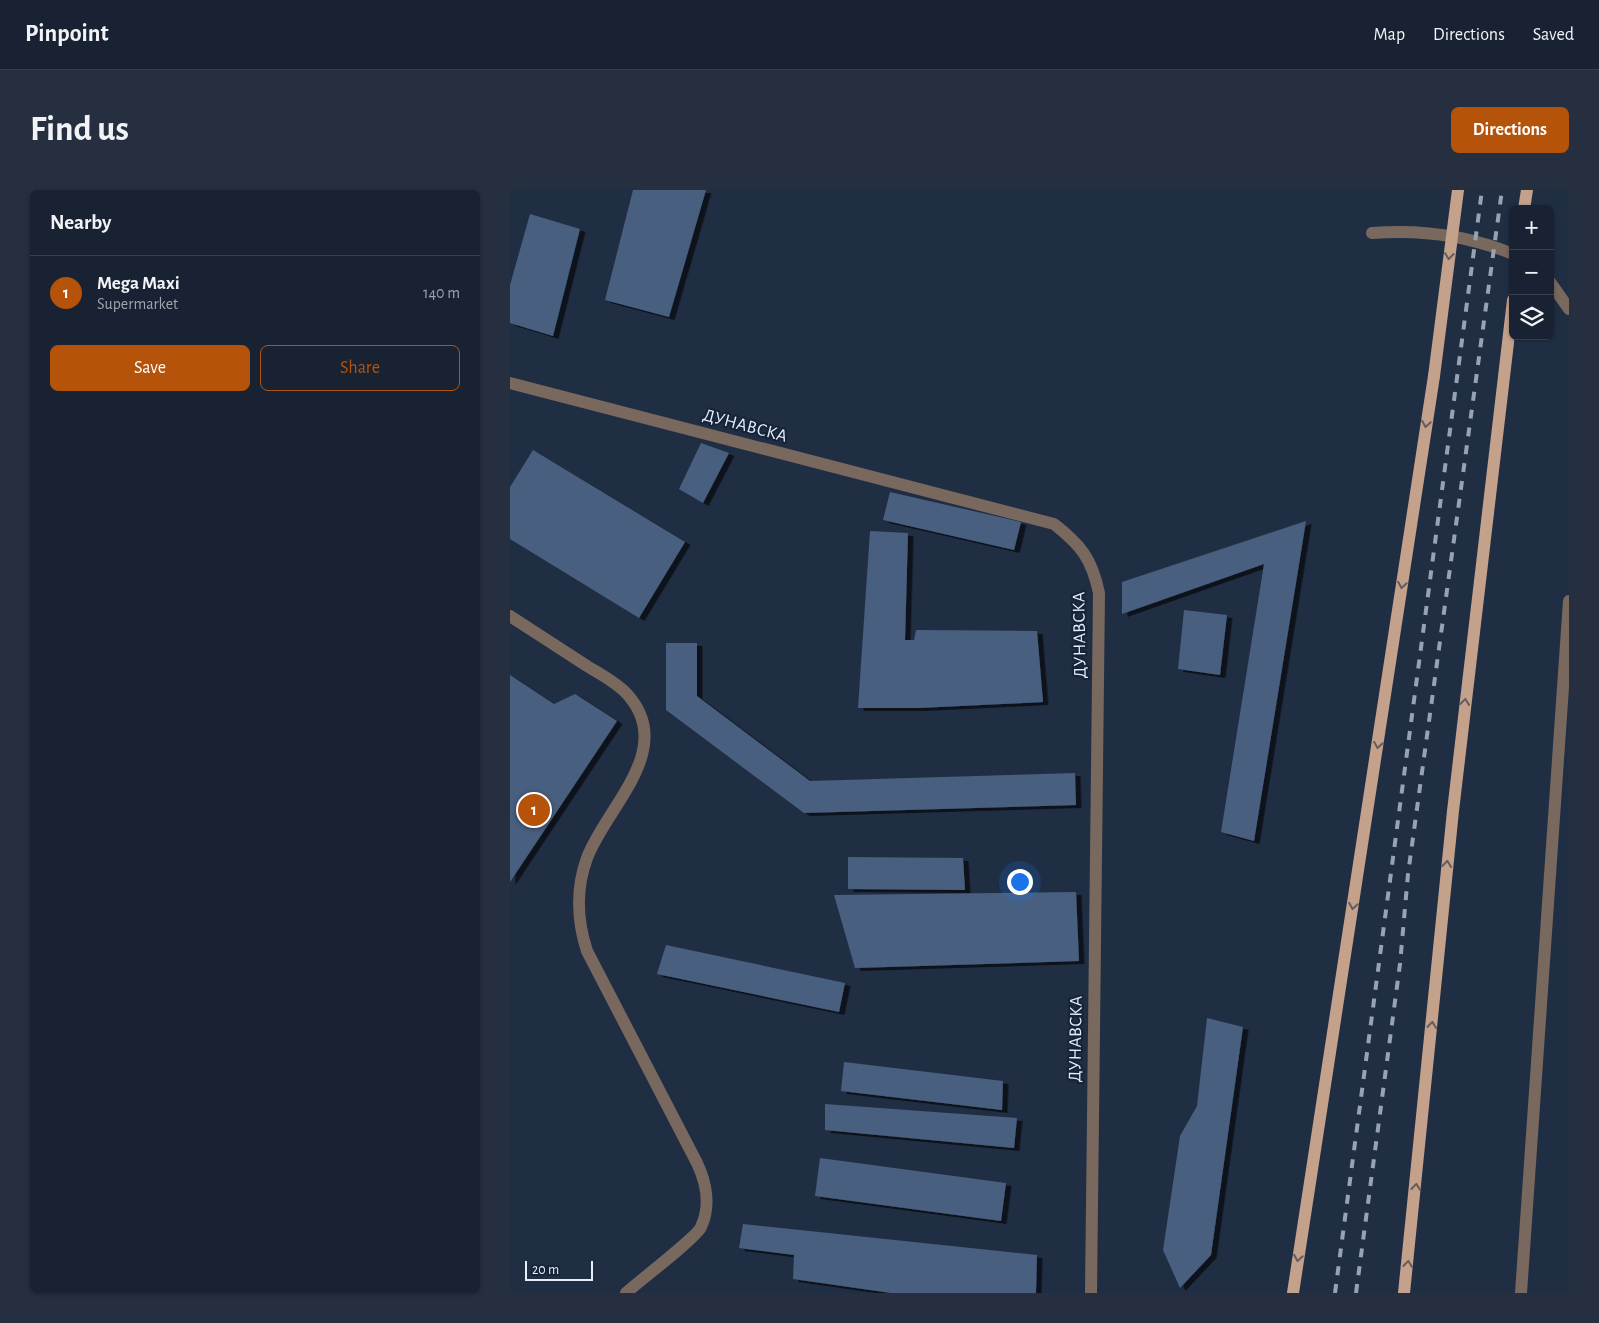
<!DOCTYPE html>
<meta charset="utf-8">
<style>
:root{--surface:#182233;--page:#252f3f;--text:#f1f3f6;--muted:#9fa4ac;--line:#363f4e;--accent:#b45309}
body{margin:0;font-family:"Alegreya Sans",sans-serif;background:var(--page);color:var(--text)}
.controls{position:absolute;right:15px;top:15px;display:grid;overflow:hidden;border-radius:8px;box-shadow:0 1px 4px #0004}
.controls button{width:45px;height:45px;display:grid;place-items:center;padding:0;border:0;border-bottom:1px solid var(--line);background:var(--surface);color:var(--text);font:25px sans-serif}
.scale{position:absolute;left:15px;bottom:12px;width:68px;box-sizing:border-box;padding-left:5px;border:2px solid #e5eefd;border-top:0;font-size:14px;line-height:18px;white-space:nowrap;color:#e5eefd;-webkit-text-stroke:4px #162439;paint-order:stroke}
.you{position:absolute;left:509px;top:691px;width:18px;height:18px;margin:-12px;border:4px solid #fff;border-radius:50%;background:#1a73e8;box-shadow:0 0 0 8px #1a73e833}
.badge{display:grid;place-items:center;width:32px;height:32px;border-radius:50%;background:var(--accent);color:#fff;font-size:16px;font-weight:700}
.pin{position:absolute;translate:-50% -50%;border:2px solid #fff;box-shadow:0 1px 5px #0006}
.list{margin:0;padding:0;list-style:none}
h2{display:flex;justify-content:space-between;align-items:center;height:65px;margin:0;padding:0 20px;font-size:21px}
h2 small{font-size:16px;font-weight:400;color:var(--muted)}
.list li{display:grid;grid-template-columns:32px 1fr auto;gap:15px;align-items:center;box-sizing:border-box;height:75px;padding:0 20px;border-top:1px solid var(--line)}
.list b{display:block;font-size:19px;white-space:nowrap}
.list p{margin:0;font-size:16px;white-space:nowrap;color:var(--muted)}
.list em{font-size:16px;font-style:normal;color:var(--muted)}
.actions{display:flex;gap:10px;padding:15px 20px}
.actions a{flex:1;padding:11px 0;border:1px solid var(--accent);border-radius:8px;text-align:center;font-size:18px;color:var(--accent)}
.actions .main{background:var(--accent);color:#fff}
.icon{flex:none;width:28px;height:28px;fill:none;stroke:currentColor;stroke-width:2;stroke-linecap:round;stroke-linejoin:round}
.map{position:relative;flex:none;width:1059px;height:1103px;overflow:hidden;border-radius:8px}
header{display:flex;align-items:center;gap:30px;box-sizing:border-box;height:70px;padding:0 25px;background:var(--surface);border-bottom:1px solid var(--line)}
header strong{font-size:24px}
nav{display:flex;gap:28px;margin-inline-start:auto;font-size:18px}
.intro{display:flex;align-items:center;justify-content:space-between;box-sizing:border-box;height:120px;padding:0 30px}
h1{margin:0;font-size:35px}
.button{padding:12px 22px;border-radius:8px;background:var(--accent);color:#fff;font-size:18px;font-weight:700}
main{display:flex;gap:30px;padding:0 30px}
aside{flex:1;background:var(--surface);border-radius:8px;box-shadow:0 1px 4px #0004}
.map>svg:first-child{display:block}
.building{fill:#485e7f;filter:url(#shadow)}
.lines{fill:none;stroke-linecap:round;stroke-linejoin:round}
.service{stroke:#79685d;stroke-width:12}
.primary{stroke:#c4a18b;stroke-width:12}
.rail{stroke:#97a2b4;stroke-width:4;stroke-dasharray:9 9;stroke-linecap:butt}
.primary-bridge{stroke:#c4a18b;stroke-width:12}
.oneway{stroke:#645c5e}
.labels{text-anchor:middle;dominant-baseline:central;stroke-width:4.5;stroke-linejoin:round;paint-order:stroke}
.street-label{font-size:18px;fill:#e5eefd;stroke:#162439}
</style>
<header>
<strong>Pinpoint</strong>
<nav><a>Map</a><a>Directions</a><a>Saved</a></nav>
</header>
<div class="intro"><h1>Find us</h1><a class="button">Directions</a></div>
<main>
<aside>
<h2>Nearby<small></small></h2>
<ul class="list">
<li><span class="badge">1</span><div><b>Mega Maxi</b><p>Supermarket</p></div><em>140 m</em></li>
</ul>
<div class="actions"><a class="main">Save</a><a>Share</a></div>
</aside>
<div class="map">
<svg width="1059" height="1103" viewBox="0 0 1059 1103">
<defs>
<filter id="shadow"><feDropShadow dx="5.5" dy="3" stdDeviation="0" flood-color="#0009"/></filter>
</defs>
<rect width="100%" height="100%" fill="#202e44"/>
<g class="building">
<path d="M123,0H196L159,127L95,110Z"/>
<path d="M20,24L70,39L43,146L0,133V95Z"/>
<path d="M191,253L219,263L193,313L169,299Z"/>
<path d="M23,260L175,352L129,428L0,349V297Z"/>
<path d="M380,302L511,332L504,360L373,330Z"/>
<path d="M796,331L791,362L744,651L711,642L754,374L612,424V392Z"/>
<path d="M360,341L398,343L395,450H404L406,440L527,441L533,512L409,518H348Z"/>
<path d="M674,420L717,425L710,485L668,479Z"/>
<path d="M156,453H187V506L300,591L565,583L566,615L294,623L156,520Z"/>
<path d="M0,485L44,514L65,504L107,531L0,692Z"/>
<path d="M338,667L453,668L455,700L338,699Z"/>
<path d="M566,702L569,771L345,778L324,705Z"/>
<path d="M156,755L335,793L329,822L147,784Z"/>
<path d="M697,828L733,837L701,1065L670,1098L653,1060L670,946L687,916Z"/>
<path d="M334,872L493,891L492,920L331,901Z"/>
<path d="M315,914L507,928L504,958L315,940Z"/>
<path d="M310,968L496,993L491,1031L305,1006Z"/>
<path d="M233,1034L527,1065L526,1103H381L283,1089L284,1065L229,1058Z"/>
</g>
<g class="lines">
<g class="service">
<path d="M862,43C912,39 957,45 1003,64"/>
<path d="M1040,92L1059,119"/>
<path d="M0,193L544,334C571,355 582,369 589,403L581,1103"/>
<path d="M0,426C26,443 51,459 77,476C90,484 106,492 117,504C167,559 97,616 77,668C66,698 67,731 77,761L187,973C196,992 201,1016 191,1037C187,1047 128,1092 116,1103"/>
<path d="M1011,1103L1059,411"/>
</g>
<g class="primary">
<path d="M1014,19L1017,0"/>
<path d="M783,1103L924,186"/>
<path d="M894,1103L943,621L1003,110"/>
</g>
<g class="rail">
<path d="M825,1103L972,0"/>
<path d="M846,1103L890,774L898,684L992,0"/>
</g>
<path class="primary-bridge" d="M924,186L948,0"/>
</g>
<defs><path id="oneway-chevron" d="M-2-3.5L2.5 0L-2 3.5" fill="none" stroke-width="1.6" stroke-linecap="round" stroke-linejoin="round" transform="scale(1.25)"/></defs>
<g class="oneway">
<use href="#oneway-chevron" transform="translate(939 66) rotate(97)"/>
<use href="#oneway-chevron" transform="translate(916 234) rotate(99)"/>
<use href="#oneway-chevron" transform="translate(892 395) rotate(99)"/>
<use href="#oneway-chevron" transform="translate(955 512) rotate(-83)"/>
<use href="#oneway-chevron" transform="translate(868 555) rotate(99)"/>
<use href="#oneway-chevron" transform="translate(937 674) rotate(-84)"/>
<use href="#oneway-chevron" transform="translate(843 716) rotate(99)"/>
<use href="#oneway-chevron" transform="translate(922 835) rotate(-84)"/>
<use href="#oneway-chevron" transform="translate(906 997) rotate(-84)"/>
<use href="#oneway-chevron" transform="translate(788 1068) rotate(99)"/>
<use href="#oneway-chevron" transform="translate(898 1074) rotate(-83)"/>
</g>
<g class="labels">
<g class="street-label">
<text transform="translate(235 236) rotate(15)">ДУНАВСКА</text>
<text transform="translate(570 445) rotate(-91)">ДУНАВСКА</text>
<text transform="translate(566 849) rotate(-89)">ДУНАВСКА</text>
</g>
</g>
</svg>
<div class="controls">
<button>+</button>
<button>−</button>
<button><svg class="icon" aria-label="layers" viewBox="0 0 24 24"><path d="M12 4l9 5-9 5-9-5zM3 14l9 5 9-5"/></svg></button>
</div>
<div class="scale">20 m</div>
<div class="you"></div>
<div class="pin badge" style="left:24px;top:620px">1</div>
</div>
</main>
